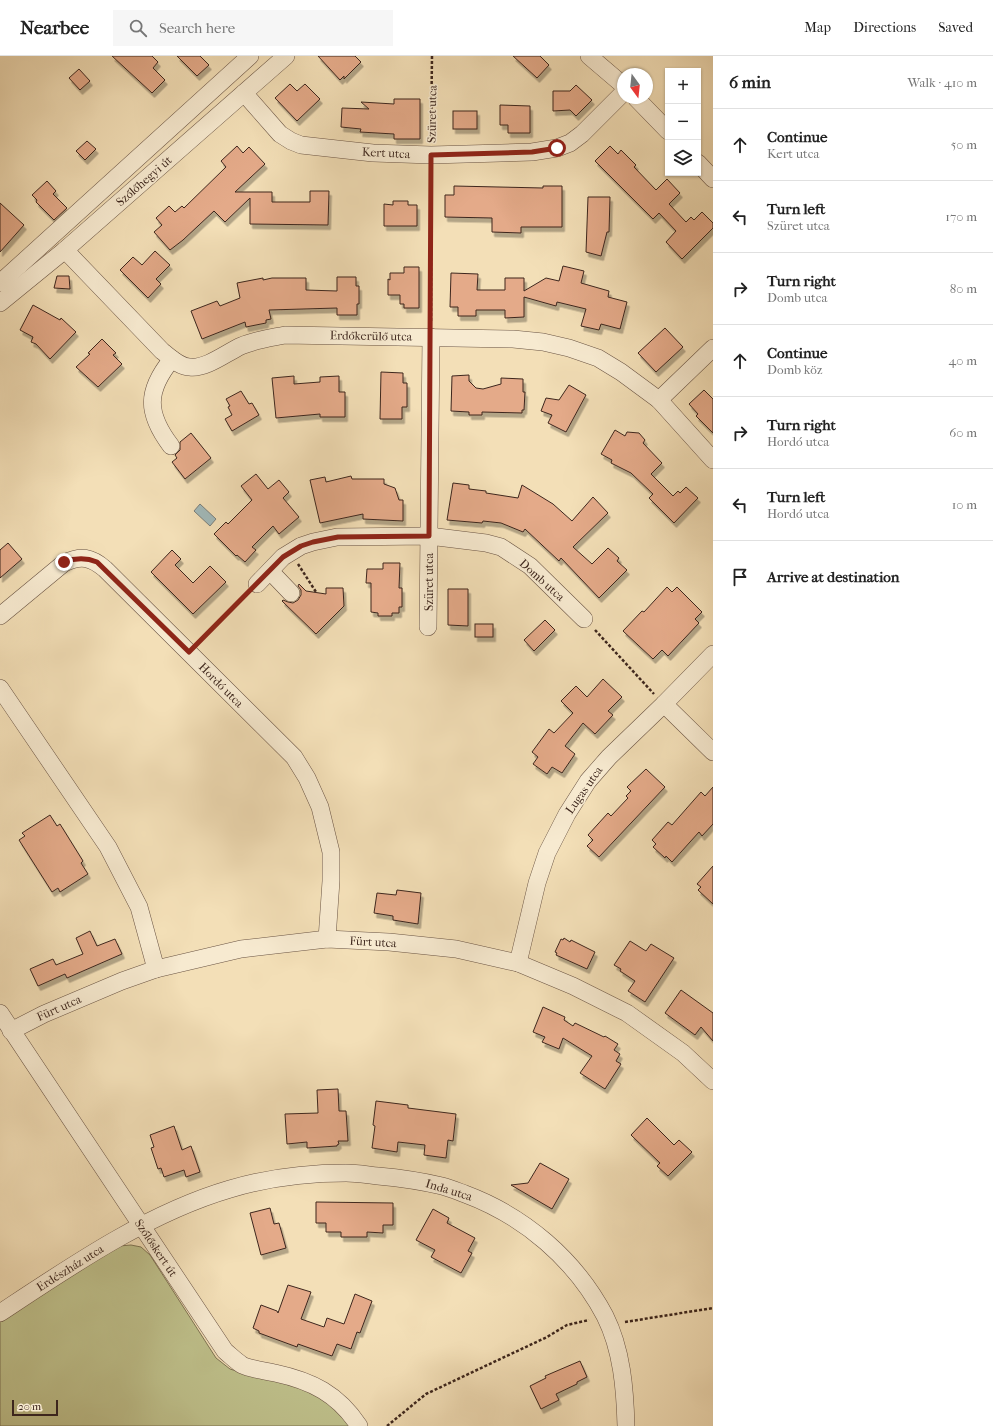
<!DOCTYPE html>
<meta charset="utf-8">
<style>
:root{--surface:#fff;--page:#f6f6f6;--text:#222;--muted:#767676;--line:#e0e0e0}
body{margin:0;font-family:"IM FELL French Canon",serif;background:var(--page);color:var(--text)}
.controls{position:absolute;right:12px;top:12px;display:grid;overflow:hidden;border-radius:0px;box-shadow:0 1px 3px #0004}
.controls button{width:36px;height:36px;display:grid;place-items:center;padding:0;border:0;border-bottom:1px solid var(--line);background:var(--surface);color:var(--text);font:20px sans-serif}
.compass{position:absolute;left:617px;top:12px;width:36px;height:36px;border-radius:50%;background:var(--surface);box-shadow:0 1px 3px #0004;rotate:165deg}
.scale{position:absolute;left:12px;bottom:10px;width:46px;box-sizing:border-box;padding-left:4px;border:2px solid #3d261d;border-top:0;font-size:11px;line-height:14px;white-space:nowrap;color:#3d261d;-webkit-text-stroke:3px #f7ead0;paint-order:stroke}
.stop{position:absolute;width:12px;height:12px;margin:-9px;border:3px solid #8f2418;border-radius:50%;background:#fff}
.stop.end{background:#8f2418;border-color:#fff;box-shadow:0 1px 4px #0008}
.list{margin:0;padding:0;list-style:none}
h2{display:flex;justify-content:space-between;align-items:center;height:52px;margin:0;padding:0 16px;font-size:17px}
h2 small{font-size:13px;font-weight:400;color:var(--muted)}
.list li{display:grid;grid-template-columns:26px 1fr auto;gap:12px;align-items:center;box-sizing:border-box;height:72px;padding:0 16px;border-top:1px solid var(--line)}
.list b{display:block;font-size:15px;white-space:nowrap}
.list p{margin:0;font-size:13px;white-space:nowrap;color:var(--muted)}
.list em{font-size:13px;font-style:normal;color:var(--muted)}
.icon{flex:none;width:22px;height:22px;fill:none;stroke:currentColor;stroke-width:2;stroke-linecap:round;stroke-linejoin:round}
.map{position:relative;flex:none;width:713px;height:1370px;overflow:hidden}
header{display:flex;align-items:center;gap:24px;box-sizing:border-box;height:56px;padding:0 20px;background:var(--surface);border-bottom:1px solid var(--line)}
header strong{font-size:19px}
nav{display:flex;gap:22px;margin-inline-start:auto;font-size:14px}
.search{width:280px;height:36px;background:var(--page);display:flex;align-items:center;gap:10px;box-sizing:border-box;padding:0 14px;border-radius:0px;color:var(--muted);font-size:15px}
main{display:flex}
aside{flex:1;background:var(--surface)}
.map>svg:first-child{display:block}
.green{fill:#bfc18c;stroke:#7e7454}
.water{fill:#a1b9ba;stroke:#797e7b}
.building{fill:#e4aa89;stroke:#3d261d;filter:url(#shadow)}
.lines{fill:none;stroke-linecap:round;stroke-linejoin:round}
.minor-casing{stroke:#6a5444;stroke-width:18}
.path{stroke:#3d261d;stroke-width:2.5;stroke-dasharray:3 2;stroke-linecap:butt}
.minor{stroke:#f7ead0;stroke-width:17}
.route{stroke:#8f2418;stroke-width:5}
.labels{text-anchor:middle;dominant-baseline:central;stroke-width:3;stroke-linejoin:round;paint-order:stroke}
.street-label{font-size:12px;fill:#3d261d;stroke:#f7ead0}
</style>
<header>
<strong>Nearbee</strong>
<div class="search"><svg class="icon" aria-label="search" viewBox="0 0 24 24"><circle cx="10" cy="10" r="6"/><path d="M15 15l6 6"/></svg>Search here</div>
<nav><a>Map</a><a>Directions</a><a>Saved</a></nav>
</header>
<main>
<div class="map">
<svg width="713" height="1370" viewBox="0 0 713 1370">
<defs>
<filter id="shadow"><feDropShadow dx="2.5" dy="4.5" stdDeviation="0" flood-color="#0004"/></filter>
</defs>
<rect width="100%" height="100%" fill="#f3dfb7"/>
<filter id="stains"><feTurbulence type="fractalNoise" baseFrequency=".005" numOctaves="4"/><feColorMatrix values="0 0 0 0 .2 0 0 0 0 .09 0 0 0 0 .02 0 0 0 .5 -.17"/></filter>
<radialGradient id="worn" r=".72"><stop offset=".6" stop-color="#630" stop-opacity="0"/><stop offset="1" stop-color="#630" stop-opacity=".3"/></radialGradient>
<path class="green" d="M131,1189L141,1191L150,1199L216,1302L230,1313L252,1320L289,1326L320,1341L342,1358L350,1370H0V1265L119,1190Z"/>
<path class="water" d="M200,448L216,463L210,470L194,455Z"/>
<g class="building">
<path d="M112,0H152L158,6L153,12L165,24L152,37Z"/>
<path d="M177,0H200L209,9L197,20Z"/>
<path d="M318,0H355L361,6L344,23V20L340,24Z"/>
<path d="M513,0H540L549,9L537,22Z"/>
<path d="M79,13L90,25L80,34L69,22Z"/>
<path d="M290,28L297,35L305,28L320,43L297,65L275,42Z"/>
<path d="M576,29L592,44L576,60L570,54L553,55V35H570Z"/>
<path d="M394,43H420V83H394V78L360,76L361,73L341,71L342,52L369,53L361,46L394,48Z"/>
<path d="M500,49L530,50V77H508V69H500Z"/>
<rect x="453" y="55" width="24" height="18"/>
<path d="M87,85L96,93L85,104L76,95Z"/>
<path d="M237,90L243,97L249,91L265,108L235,136H272V146H310V135H329L328,169L250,168V142L225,166L214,155L183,184L170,194L154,176L162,169L156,162L169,150L175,156L182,150L184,152L226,111L221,105Z"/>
<path d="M610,90L618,98L621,94L636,109L634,111L656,134L667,123L680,137L669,148L686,166L691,161L694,164L702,156L713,167V172L682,203L666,186L676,175L659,157L653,163L595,105Z"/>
<path d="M47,125L56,135L53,138L67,152L54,164L36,146L37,144L32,139Z"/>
<path d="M454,130L543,132V130H562V171H521V177L492,176V162L445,161V139H454Z"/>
<path d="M588,141H610L609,176H607L601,200L586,196Z"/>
<path d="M393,145H408V149H417V170H384V148L393,149Z"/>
<path d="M0,147L24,169L0,196Z"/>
<path d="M155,195L170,209L156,223L161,228L148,242L120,214L133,201L142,209Z"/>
<path d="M563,210L584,215L581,227L609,235L608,241L627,246L620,273L601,268L599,274L581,270L586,253L557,246L556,250L524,241V261L505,262V254H476V260H458V251H450L451,217L478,218L477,234H505V222H524V235L546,222L559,225Z"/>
<path d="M404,211H419V252H404V248H400V239H388V223L390,224V217H404Z"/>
<path d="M57,220H69L70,233L54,232Z"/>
<path d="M337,221H356V230H359V248H357V259H337V252L269,254L271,263L266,264V267L246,271L245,266L202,283L191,255L217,245L220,250L240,242L237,227L263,222V224L272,222H306V234L337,235Z"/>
<path d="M33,249L60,264L61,262L76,276L50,303L36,288L31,286L33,281L20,274Z"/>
<path d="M665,272L683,291L656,316L638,297Z"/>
<path d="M102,283L116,297L113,299L122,308L98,331L76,311L90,298L88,297Z"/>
<path d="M381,316L403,317V327H407V351H402V363H380Z"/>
<path d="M469,319V325L476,332L483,333L501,328V322L523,323V336H525L524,354H522V357L482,356V359H469V356L451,355L452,320Z"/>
<path d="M294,320V328L320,326V321L339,320V336H345V361H320V358L276,362L272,322Z"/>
<path d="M569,329L586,339L566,376L548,367L552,359L541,355L546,342L559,344Z"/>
<path d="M704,334L713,343V377L696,360L698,358L689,348Z"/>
<path d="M241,335L249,348L252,347L259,359L232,375L225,363L232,359L228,351L230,350L226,343Z"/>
<path d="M615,374L625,380L627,376L639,377L645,384L643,387L662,407L651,418L673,440L678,435L680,437L686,431L698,442L674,467L649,442L653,438L631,417L611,407L612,404L601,398Z"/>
<path d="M191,377L211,402L185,423L172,406L177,402L175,399L180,394V386Z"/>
<path d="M256,418L268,433L279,424L289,436L283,442L299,461L279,478L273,470L252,491L256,494L245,506L237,499L236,500L214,478L226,466L228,468L252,444L241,430Z"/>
<path d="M351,420L352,423H384V428L395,432L399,444H403V465L363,463V458L320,467L310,424L325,421L326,426Z"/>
<path d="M453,427L469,429V433L486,435V437L518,442L522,429L553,448L572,465L593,441L608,457L573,491L592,508L608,492L619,502L617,505L627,514L599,542L561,502L559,505L525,473L523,476L501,467L483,465L482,467L447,464Z"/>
<path d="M8,487L22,503L0,522V494Z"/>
<path d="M172,494L181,503L175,509L193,527L210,510L226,526L193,558L151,516Z"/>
<path d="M383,507H400L399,532H402V551H399V557H392V560H378V557L371,556V527H366L367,513H383Z"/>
<path d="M299,528L306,535L326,538V532H343L344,550L316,578L282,545L283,544L288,546L293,547L298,544L301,539V534L298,530Z"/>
<path d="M667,531L672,536L677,531L702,556L695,563L699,567L668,600L662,594L653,603L623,575L642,555L644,556Z"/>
<path d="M448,533H468V570L448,569Z"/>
<path d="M545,564L555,574L534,595L524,584Z"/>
<rect x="475" y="568" width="18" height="13"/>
<path d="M603,623L622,641L608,655L613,659L595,678L583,667L565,690L575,698L562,717L552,711L547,718L533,708L538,701L532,696L549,673L554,677L573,657L561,645L576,630L587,641Z"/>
<path d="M646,713L665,731L599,801L587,790L593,784L588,779L608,757L611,760L628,742L626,740L631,735L627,731Z"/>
<path d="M713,731V768L702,780L699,776L672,806L666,800L665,802L653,791L656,788L652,784L668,766L672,769L701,736L705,740Z"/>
<path d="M50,759L57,770L60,768L83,805L81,807L88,818L60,836L58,832L52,836L19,784L25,780L22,777Z"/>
<path d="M713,810V848L698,834L701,831L697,828Z"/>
<path d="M397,834L421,837L418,868L393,864V860L374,857L377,837L396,839Z"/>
<path d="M90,875L97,890L115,883L122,898L67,922L65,918L38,930L30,913L53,903L56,909L83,898L76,882Z"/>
<path d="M564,882L570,886L571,884L595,896L587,913L556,899L557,897L555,896L561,883L563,884Z"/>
<path d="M630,885L646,895L651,888L674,902L645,946L628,935L635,925L620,915L621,913L614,909Z"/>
<path d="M681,934L713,957V985L701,971L695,979L665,957Z"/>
<path d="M543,951L565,961L564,964L573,970L575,967L604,981L605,980L618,988L614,994L620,998L616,1005L621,1008L605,1033L580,1017L592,1000L563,982L559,993L542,986L545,981L533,976Z"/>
<path d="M338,1033L339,1055H346L348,1085H338L339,1088L337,1089V1090L307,1092V1086L287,1088L285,1058L318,1057L317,1034Z"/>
<path d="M376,1045L408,1049V1052L456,1058L453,1085L448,1084L446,1102L424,1099L425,1089L398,1086L397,1096L372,1092L375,1070L373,1069Z"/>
<path d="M647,1062L674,1089L679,1084L692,1096L668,1120L657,1110L660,1107L631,1079Z"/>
<path d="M174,1070L182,1094L191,1090L200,1116L186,1121L184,1114L164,1121L161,1112L158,1113L151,1092L154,1091L150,1079Z"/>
<path d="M540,1107L569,1123L552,1153L511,1129L528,1127Z"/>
<path d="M316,1146L393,1147V1169H383V1177L367,1176V1181H341V1176H326V1167H316Z"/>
<path d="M270,1152L274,1168L279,1167L286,1192L261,1199L250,1157Z"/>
<path d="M433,1153L449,1162L447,1167L475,1182L468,1195L472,1197L461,1217L431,1201L435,1194L416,1184Z"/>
<path d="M288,1229L311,1236L301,1263L324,1271L327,1262L344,1268L355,1238L372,1245L360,1277L357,1276L351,1293L337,1288L332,1300L298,1288L297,1291L259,1277V1275L253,1272L261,1249L277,1255L278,1257Z"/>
<path d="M580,1305L587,1321L577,1326V1328L556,1338L559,1344L541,1353L530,1330L546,1322L545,1320Z"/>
</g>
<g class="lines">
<defs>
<g id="minor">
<path d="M589,0L623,29"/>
<path d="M244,37L280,78L291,85L301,89L373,97L431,99L532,96L557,92L570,87L582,78L623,37"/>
<path d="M636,42L668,75"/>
<path d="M698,107L713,123"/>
<path d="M65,194L162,295C170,301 179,311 190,311C206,313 226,297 241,290C255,284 270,282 285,279L513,283L543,286L569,292L598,302L621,316L659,344L713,404"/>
<path d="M0,227L250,0"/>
<path d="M0,247L65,194L286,0"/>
<path d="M659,344L713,292"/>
<path d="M171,390C146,357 146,335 172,303"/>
<path d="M270,515L291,537"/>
<path d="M257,528L283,501L301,490L313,486L337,481L429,480L486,487L501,491L530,510L584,563"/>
<path d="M0,560L64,507C81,499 91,501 105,513L294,701L307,722L320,751L331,796V825L327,883"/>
<path d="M428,571L431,281"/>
<path d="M0,632L108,791L139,851L156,913"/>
<path d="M664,648L713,696"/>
<path d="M518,907L537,827L547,797L567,758L588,725L609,701L664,648L713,598"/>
<path d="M0,957L225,1295C231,1300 236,1305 242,1309C250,1313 266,1315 275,1317C312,1325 338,1338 359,1370"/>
<path d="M11,975L44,958L122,925L156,913L241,893L327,883L389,886L456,893L518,907L573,930L627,957L683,997L713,1025"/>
<path d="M0,1257C71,1210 148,1157 230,1133C267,1122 308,1117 346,1117C357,1117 368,1119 378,1120C400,1122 421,1125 442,1130C450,1132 457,1135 465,1138C524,1160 575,1203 605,1260C622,1294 625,1333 626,1370"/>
</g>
</defs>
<use href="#minor" class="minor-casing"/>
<g class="path">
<path d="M431,83L432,0"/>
<path d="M431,265V114"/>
<path d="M298,508L316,536"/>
<path d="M595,574L654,638"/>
<path d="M199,586L247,538"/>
<path d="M625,1266L713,1252"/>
<path d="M387,1370L426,1338L547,1281L567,1269L589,1264"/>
</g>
<use href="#minor" class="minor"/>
</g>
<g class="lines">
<path class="route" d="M64,506C75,502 85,501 97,506L189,596L283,501L301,490L313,486L338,481L429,480L431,99L532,96L557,92"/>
</g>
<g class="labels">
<g class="street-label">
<text transform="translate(432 58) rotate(-89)">Szüret utca</text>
<text transform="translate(386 97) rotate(3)">Kert utca</text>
<text transform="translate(144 125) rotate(-41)">Szőlőhegyi út</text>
<text transform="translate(371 280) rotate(1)">Erdőkerülő utca</text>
<text transform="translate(542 524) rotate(42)">Domb utca</text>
<text transform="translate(429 526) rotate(-90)">Szüret utca</text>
<text transform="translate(221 629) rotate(45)">Hordó utca</text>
<text transform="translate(584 734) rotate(-55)">Lugas utca</text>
<text transform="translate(373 886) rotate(3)">Fürt utca</text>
<text transform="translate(59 952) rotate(-24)">Fürt utca</text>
<text transform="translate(449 1134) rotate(17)">Inda utca</text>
<text transform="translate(156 1192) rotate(56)">Szőlőskert út</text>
<text transform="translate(70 1212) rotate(-32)">Erdészház utca</text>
</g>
</g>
<rect width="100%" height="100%" filter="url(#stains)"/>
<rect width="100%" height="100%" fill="url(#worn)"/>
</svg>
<div class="controls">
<button>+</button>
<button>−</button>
<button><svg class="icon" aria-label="layers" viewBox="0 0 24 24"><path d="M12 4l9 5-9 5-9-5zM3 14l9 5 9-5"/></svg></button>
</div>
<svg class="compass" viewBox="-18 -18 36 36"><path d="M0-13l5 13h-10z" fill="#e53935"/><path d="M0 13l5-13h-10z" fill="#767676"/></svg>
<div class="scale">20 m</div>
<div class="stop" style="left:557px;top:92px"></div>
<div class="stop end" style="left:64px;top:506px"></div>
</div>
<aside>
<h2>6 min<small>Walk · 410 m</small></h2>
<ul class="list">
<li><svg class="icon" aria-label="ahead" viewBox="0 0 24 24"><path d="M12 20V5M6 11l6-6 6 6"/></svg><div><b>Continue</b><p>Kert utca</p></div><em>50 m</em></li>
<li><svg class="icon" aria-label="left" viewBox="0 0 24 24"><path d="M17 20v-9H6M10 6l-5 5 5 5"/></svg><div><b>Turn left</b><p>Szüret utca</p></div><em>170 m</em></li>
<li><svg class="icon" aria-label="right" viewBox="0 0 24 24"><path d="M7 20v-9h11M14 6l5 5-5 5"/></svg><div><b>Turn right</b><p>Domb utca</p></div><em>80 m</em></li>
<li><svg class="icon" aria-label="ahead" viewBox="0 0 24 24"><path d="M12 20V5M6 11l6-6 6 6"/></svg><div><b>Continue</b><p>Domb köz</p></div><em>40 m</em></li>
<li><svg class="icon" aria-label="right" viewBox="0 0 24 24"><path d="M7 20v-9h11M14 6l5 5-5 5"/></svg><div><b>Turn right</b><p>Hordó utca</p></div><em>60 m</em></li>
<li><svg class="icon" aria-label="left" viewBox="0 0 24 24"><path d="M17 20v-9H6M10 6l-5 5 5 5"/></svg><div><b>Turn left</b><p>Hordó utca</p></div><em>10 m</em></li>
<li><svg class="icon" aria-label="arrive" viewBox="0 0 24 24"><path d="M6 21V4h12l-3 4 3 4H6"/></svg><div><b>Arrive at destination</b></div></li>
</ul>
</aside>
</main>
